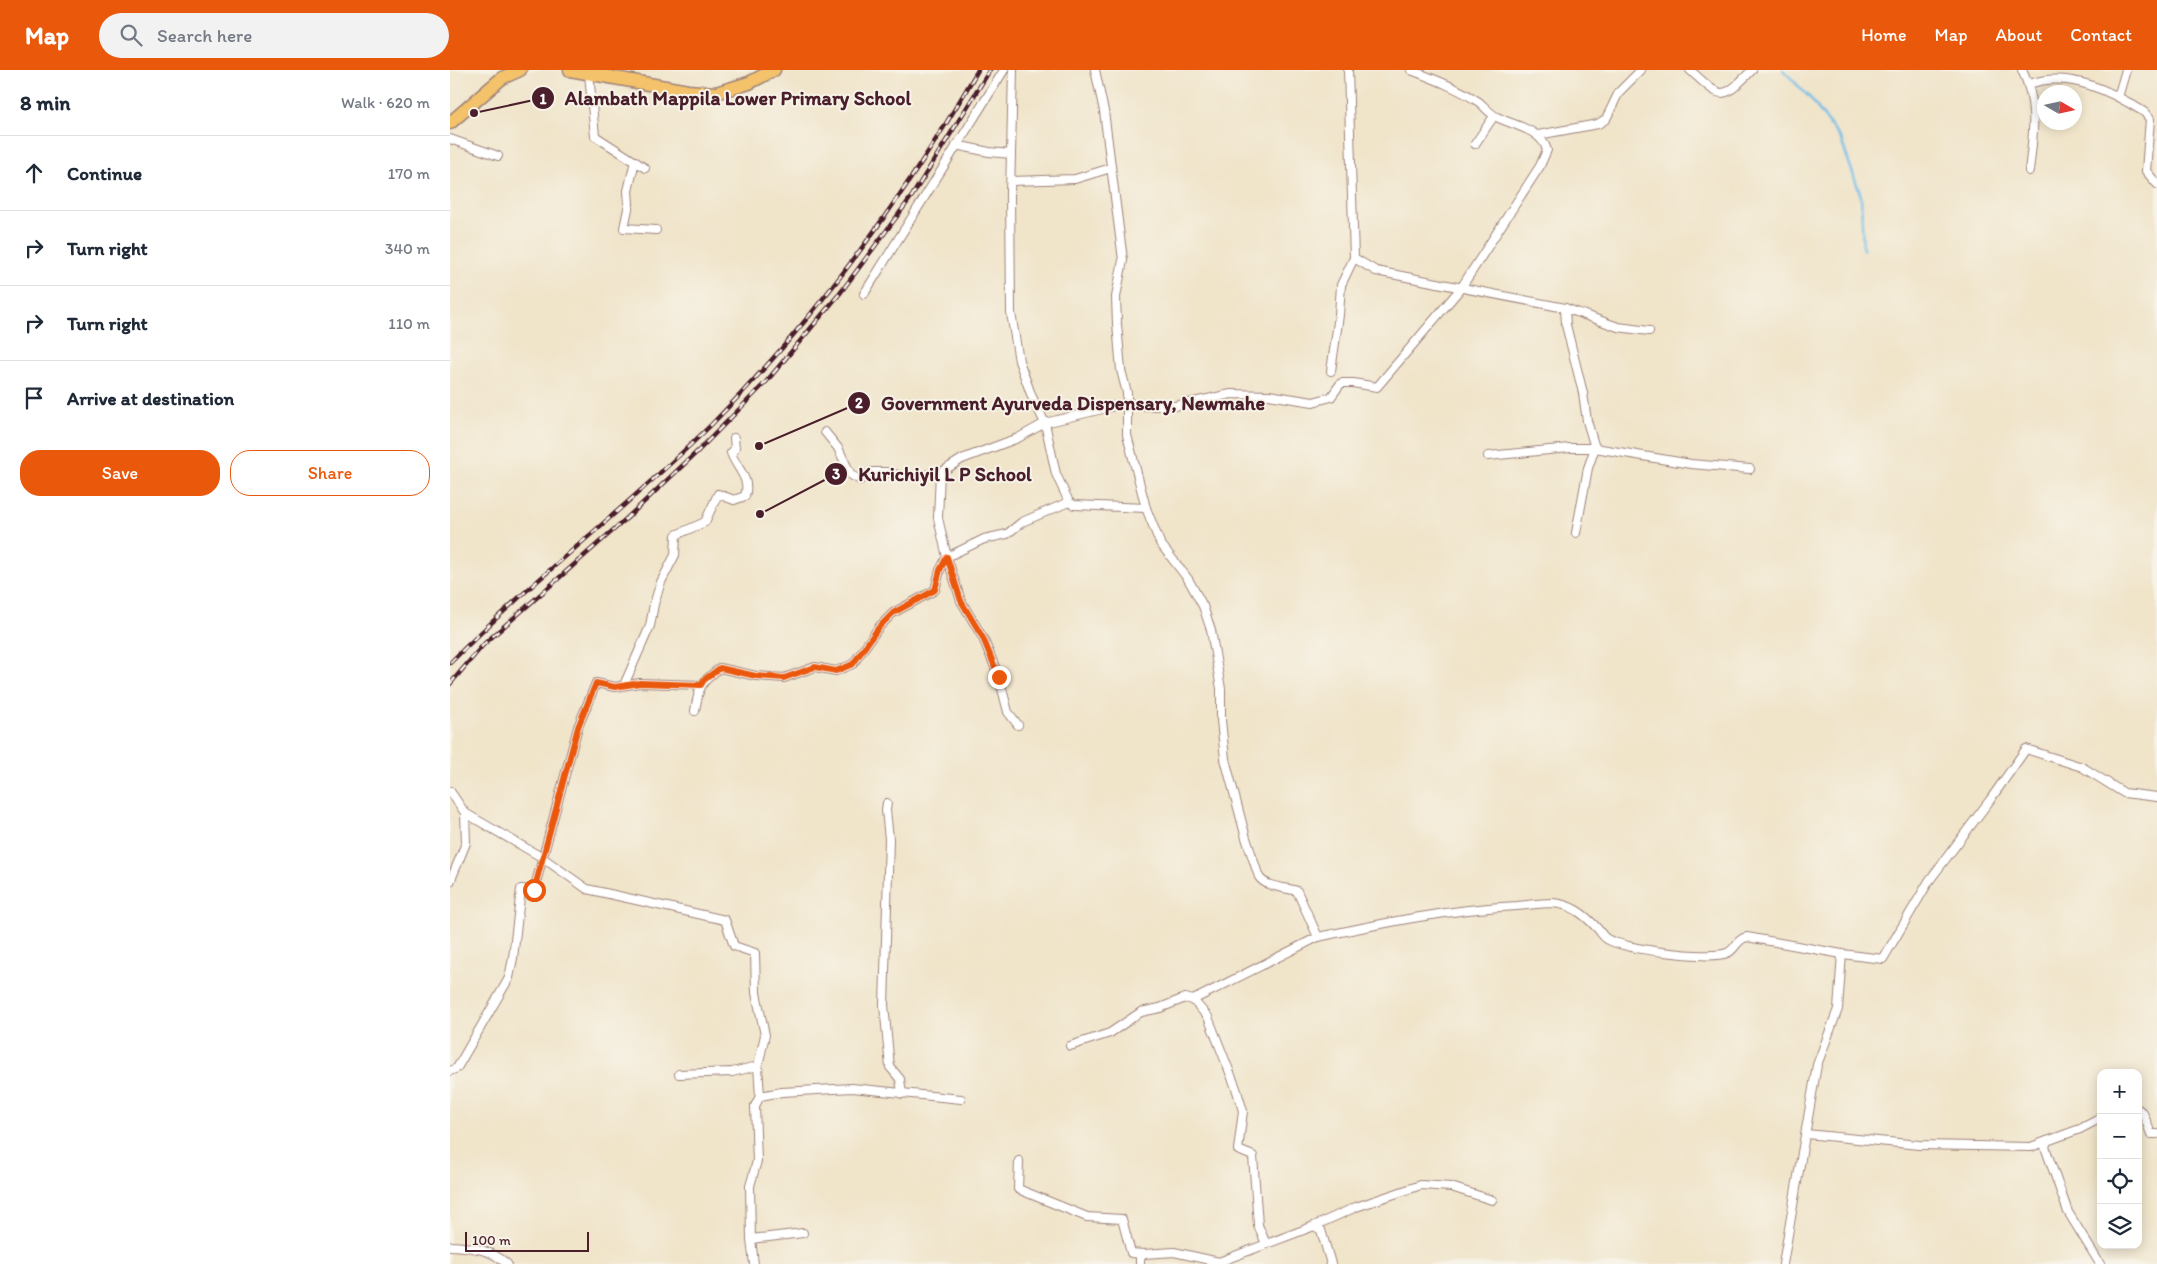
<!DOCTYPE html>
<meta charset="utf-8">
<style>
:root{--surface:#fff;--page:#f2f2f3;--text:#1f2937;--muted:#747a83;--line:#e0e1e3;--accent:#ea580c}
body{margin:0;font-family:Itim,sans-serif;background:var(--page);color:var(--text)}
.controls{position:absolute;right:15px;bottom:15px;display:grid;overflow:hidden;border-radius:10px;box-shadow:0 2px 12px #0003}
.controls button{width:45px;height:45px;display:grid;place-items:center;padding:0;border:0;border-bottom:1px solid var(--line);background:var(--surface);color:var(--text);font:25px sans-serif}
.compass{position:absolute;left:1587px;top:15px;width:45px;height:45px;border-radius:50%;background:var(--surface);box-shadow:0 2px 12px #0003;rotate:99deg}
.scale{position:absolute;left:15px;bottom:12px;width:124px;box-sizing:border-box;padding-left:5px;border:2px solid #4a1f2b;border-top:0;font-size:14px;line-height:18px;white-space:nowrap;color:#4a1f2b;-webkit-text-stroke:4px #f7f3e8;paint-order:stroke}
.stop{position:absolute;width:15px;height:15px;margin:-11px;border:4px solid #ea580c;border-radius:50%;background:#fff}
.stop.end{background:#ea580c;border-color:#fff;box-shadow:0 1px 5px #0008}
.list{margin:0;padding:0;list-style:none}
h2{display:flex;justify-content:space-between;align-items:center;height:65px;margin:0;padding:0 20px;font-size:21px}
h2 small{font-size:16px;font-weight:400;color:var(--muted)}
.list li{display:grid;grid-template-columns:32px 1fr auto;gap:15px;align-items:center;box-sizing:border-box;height:75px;padding:0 20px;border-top:1px solid var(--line)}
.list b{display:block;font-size:19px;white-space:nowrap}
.list em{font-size:16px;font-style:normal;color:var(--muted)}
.actions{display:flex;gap:10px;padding:15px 20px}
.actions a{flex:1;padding:11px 0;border:1px solid var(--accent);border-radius:20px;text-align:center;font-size:18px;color:var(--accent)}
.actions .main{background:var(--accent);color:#fff}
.icon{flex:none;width:28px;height:28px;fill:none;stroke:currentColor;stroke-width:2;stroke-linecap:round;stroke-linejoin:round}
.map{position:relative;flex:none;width:1707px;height:1194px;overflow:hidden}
header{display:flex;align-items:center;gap:30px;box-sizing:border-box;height:70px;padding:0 25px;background:var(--accent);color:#fff}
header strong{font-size:24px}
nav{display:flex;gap:28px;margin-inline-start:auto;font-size:18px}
.search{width:350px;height:45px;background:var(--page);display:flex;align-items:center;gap:12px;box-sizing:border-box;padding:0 18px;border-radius:28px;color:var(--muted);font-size:19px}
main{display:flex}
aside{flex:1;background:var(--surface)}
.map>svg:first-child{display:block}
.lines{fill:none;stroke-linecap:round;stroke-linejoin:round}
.stream{stroke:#6cbde7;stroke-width:2.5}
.minor-casing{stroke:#9d827a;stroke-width:10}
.primary-casing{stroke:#9d827a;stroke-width:15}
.minor{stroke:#fff;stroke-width:8}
.primary{stroke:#f4c26a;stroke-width:12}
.rail-casing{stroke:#4a1f2b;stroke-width:4.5}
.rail{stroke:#f7f3e8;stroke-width:2.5;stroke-dasharray:8;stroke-linecap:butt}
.route{stroke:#ea580c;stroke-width:6}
.leader{fill:none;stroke:#4a1f2b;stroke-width:2}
.callout-dot{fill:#4a1f2b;stroke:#f7f3e8;stroke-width:2}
.mark-label{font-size:15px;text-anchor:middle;font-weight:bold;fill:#fff}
.callout-label{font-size:20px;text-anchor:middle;font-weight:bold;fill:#4a1f2b;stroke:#f7f3e8;stroke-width:4;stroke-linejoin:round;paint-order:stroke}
</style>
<header>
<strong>Map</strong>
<div class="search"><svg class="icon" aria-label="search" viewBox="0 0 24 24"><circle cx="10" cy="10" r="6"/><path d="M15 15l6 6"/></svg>Search here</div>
<nav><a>Home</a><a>Map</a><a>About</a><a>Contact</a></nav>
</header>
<main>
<aside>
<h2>8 min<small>Walk · 620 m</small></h2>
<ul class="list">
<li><svg class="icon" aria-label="ahead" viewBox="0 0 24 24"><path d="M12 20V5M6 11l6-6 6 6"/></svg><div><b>Continue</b></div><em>170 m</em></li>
<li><svg class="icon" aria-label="right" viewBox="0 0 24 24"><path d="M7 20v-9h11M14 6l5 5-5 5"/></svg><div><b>Turn right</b></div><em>340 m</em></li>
<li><svg class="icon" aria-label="right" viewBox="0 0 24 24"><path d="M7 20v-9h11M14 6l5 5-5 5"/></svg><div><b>Turn right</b></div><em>110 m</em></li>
<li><svg class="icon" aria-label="arrive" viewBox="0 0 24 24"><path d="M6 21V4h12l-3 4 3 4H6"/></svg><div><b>Arrive at destination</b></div></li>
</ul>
<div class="actions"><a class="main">Save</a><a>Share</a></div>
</aside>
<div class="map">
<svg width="1707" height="1194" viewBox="0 0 1707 1194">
<rect width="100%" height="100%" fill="#f7f3e8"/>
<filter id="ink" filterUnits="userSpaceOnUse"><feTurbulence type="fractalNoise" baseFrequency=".02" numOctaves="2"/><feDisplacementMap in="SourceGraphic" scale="10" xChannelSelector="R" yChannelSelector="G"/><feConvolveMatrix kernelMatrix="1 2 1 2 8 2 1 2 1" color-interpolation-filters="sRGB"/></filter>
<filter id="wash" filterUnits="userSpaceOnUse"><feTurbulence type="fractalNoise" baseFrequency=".0096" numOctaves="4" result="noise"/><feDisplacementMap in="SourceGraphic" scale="20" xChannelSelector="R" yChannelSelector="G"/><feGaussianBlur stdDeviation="1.12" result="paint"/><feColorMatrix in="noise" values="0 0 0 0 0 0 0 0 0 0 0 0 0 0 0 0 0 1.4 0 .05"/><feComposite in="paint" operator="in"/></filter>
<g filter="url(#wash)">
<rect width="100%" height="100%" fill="#f0e4c9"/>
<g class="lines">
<path class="stream" d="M1333,0L1361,29L1391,70L1411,126L1413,180"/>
</g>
</g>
<g filter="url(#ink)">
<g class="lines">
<defs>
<g id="minor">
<path d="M563,0L560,125L561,243L569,291L582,327L595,353L606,404L619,432L624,435L696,438"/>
<path d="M645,0L654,41L673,190L666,227L667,254L671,300L677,323V365L696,438L710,473L738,509L753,536L761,560L771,619V650L775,689L796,768L809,807C817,818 835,817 847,821L868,867C934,853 1000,839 1067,836C1079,835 1090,833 1102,833C1121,834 1134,844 1147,858C1150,861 1153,867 1157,869C1173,879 1259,890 1277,883C1286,880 1286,869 1297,867L1392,884L1433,889L1479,811L1540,730L1576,679L1632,697L1674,723L1707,727"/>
<path d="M898,0L904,188L926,201L1115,238L1168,257L1199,261"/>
<path d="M1240,0C1272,29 1271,32 1302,0"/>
<path d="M1572,0C1589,34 1583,66 1579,101"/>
<path d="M139,4L145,66L195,98"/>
<path d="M1579,14C1619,0 1661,21 1694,42L1700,49L1696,101L1707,114"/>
<path d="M1668,27L1676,0"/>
<path d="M1088,65L1148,54L1156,49L1169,22L1191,0"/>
<path d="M0,69L48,86"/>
<path d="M1025,74L1044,46"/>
<path d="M506,75L539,82L561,84"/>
<path d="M185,91L178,121L179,134L174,158L206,160"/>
<path d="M561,111L625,109L661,98"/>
<path d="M414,224L554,0"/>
<path d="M1115,238L1116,255L1133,323L1137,351L1145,378L1138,398L1126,463"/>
<path d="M881,301L889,245L891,215L904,188"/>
<path d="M375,362L388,378L401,405L410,410L421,402H437L456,407L490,403L512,389L568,368L595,353L677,333L696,336H725L781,324L819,325L863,332L881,327L891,313H903L927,317L1011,218L1090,96L1097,80C1091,59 1064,56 1047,47C1040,44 1035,37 1029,32C1008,18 984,9 961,0"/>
<path d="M1038,386L1120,378H1145L1241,394L1300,399"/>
<path d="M490,403L488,448L497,487L511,531L533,568L549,607L558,642L568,655"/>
<path d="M174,615L200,556L204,534L211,512L225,485L226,465L255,452L268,424L284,430L295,426C301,408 286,398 281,383L285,379L284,368"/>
<path d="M245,641C249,616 250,613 270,598L306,606L334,608L365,597L386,601L403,594L429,557L443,543L485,520L490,500L497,487L534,469L557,464L572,452L619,432"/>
<path d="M0,721L15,743L93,788L137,819L275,850L284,876L305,883L306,923L315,965L308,996L310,1026"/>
<path d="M437,733L436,740L439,769L434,935L440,997L450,1009L452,1024"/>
<path d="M0,812L16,773L15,743"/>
<path d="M743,930L868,867"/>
<path d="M620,976L660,963L691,942L710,938L735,928L743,930L758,947L786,1018L793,1041L788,1080L803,1086L808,1155L816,1174"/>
<path d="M0,1001L7,998L59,908L63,888L71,819L84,820L128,657L146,613L165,617L190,613L251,615"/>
<path d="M229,1004L282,1002L308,996"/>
<path d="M1688,1039L1693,1043L1701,1064H1707"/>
<path d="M1356,1064L1469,1075L1581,1077L1597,1071"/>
<path d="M569,1091L568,1119L637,1147L672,1149L681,1183L694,1184"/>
<path d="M864,1156L906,1137L971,1115L1001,1117L1042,1130"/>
<path d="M301,1169L353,1163"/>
<path d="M0,1176C21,1177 41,1179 57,1194"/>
<path d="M304,1194L301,1169L300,1116L307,1091L305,1036L310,1026L332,1022L402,1018L511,1029"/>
<path d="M690,1194V1188L694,1184L724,1182L769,1192L864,1156L871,1160L881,1194"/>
<path d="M1333,1194L1367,995L1388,939L1392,884"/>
<path d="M1650,1194L1618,1142L1595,1077L1597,1071L1630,1059L1651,1048"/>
</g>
<g id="primary">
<path d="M120,0L238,21L266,23L299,13L324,0"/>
<path d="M0,53L52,8L70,0"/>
</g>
</defs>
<use href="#minor" class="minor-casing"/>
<use href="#primary" class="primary-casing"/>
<use href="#minor" class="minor"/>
<use href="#primary" class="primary"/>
<defs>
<g id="rail">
<path d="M0,593C83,509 177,438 261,355C365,250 454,128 528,0"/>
<path d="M0,614L34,574L177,448L248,381L316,312L391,222L462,126L540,0"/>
</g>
</defs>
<use href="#rail" class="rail-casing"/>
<use href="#rail" class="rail"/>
</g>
</g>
<g class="lines" filter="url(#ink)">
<path class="route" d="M84,820L128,657L146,613L165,617L190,613L251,615L254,610L270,598L306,606L334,608L365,597L386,601L403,594L429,557L443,543L485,520L490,500L497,487L511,531L533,568L549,607"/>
</g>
<path class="leader" d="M24 43L93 28M309 376L409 333M310 444L386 404"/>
<g class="callout-dot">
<circle cx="24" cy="43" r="5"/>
<circle cx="309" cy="376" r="5"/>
<circle cx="310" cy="444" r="5"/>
<circle cx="93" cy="28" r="12"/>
<circle cx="409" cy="333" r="12"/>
<circle cx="386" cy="404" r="12"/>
</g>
<g class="mark-label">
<text x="93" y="34">1</text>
<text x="409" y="338">2</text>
<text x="386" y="409">3</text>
</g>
<g class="callout-label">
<text x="288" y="35">Alambath Mappila Lower Primary School</text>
<text x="623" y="340">Government Ayurveda Dispensary, Newmahe</text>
<text x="495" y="411">Kurichiyil L P School</text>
</g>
</svg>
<div class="controls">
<button>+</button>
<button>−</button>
<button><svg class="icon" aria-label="locate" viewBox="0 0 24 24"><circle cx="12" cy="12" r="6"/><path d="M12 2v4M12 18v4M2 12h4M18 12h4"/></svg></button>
<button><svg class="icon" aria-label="layers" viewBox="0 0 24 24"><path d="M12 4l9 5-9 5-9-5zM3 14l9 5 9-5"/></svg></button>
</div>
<svg class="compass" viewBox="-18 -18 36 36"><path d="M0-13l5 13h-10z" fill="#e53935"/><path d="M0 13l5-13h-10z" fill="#747a83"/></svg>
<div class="scale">100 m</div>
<div class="stop" style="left:84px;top:820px"></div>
<div class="stop end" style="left:549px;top:607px"></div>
</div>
</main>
